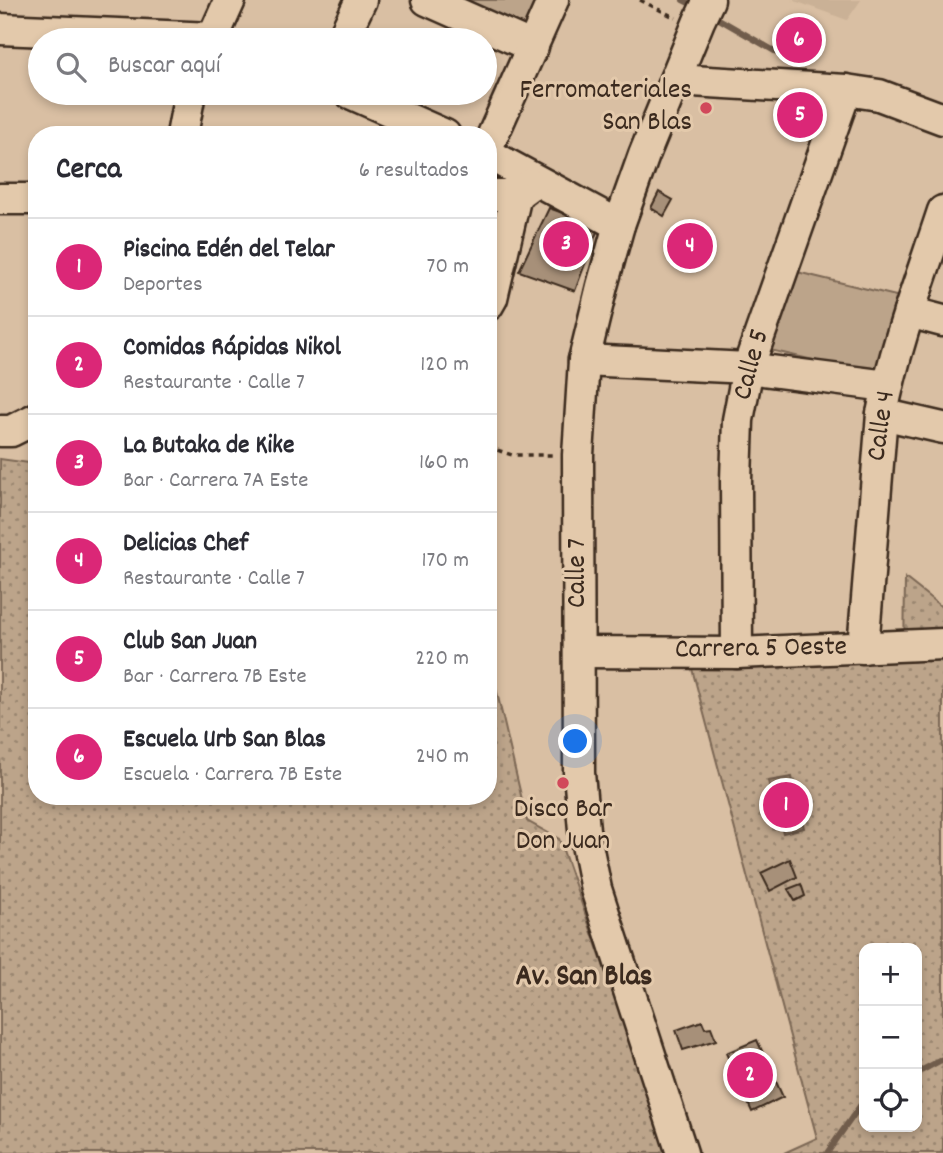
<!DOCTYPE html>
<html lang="es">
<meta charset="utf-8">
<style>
:root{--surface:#fff;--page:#f2f2f3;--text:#2b2b33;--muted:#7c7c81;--line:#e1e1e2;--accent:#db2777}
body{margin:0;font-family:Dekko,sans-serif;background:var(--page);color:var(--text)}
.controls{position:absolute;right:21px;bottom:21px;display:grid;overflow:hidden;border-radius:14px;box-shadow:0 4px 10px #0003}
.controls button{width:63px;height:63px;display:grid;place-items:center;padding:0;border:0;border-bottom:2px solid var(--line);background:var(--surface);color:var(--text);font:35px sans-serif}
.you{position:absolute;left:576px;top:742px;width:24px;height:24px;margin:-18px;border:5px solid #fff;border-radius:50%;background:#1a73e8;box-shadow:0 0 0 10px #1a73e833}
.badge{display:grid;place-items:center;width:46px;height:46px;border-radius:50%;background:var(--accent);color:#fff;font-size:23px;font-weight:700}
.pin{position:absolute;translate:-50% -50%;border:4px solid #fff;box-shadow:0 2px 7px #0006}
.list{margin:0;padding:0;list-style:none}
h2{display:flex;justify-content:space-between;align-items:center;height:91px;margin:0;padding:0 28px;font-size:30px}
h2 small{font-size:23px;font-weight:400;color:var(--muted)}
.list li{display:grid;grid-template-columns:46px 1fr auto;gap:21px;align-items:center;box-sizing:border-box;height:98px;padding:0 28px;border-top:2px solid var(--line)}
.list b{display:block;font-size:26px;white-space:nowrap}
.list p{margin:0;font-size:23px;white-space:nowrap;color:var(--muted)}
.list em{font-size:23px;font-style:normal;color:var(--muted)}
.icon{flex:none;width:38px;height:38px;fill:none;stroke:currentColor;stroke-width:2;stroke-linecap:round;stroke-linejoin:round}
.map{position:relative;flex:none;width:943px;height:1153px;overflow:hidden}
.search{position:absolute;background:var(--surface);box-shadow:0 4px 10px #0003;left:28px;top:28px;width:469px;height:77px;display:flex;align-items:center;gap:18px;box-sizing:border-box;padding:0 24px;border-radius:38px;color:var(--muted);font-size:26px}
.panel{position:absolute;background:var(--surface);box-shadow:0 4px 10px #0003;left:28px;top:126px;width:469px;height:679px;border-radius:28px}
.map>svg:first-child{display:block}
.built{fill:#cab196}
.grass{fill:url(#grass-dots);stroke:#7c6754;stroke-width:2;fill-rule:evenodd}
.green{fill:#bca48a;stroke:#7c6754;stroke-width:2}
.water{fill:#947e69;stroke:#705c4b;stroke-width:2}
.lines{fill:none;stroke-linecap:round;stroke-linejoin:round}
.stream{stroke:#705c4b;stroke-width:6}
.building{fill:#a79079;stroke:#3b2a1e;stroke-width:2}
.minor-casing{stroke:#3b2a1e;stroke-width:35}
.path{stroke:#3b2a1e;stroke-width:3.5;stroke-dasharray:5 5;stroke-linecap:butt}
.minor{stroke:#e3c9ab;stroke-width:30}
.poi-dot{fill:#d1495b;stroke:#e3c9ab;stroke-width:2.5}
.labels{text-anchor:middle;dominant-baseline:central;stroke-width:6;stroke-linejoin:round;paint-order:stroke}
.poi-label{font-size:28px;fill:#3b2a1e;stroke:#e3c9ab;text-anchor:end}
.street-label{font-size:28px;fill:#3b2a1e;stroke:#e3c9ab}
.neighbourhood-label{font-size:30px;font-weight:bold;fill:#3b2a1e;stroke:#e3c9ab}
</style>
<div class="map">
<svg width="943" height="1153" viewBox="0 0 943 1153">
<defs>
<pattern id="grass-dots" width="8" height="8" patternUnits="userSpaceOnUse" patternTransform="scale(1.75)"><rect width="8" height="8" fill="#bca48a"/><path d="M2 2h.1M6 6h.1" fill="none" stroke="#9a8670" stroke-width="1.8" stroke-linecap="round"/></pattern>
</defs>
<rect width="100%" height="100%" fill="#d9bfa3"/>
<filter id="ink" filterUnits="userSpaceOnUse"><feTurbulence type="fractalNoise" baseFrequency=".0143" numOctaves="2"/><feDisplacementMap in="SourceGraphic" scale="14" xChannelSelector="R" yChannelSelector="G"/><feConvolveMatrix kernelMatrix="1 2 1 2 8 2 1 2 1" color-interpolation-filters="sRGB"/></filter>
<g filter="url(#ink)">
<path class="built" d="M792,0H861L847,20Z"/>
<g class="grass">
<path d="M0,459L37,464V796H488V654L527,821L559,839L669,1153H0Z"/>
<path d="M905,578L943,608V1153H784L817,1138L691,665L904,661ZM864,948H917V1127H864Z"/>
</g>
<g class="green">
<path d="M459,0H547L533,31Z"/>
<path d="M793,271L900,297L878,375L770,350Z"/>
</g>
<path class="water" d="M792,777L804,828L783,833L768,781Z"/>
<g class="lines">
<g class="stream">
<path d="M683,0L697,7"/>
<path d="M712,15L790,60"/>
<path d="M917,1073L943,1059"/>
<path d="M827,1153L860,1106L864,1103"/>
</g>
</g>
<g class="building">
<path d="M659,192L673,200L664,216L651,208Z"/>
<path d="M549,208L599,226L575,291L519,271Z"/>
<path d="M790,859L797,877L770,891L761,873Z"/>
<path d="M801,884L805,896L795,901L788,889Z"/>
<path d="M702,1021L705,1028L711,1027L716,1040L683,1050L676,1030Z"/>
<path d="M757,1040L783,1097L752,1112L726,1053Z"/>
</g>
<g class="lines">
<defs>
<g id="minor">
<path d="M427,0L533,47"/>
<path d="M0,29L213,38L218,40"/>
<path d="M212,40L230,0"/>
<path d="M342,40L361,0"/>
<path d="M675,80L846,90L879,95L943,119"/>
<path d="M350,93L445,135"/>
<path d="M182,135L190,93"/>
<path d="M488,146L553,0"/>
<path d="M488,154L619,225"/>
<path d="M488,195H516L531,184"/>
<path d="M0,199H37"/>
<path d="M488,305L492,298L516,195"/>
<path d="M909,312L943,321"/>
<path d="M584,360L748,368L887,386"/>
<path d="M882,414L943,428"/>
<path d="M0,431H11L37,418"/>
<path d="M863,648L882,414C895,345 921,278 943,211"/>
<path d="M579,652L737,653L943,644"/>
<path d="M737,653L736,480L738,420L748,368L846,90"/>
<path d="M682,1153L596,889L584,830L579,773L578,455L584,360L602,286L619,225L644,155L699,21L709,0"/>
</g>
</defs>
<use href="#minor" class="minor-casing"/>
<g class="path">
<path d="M640,0L676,18"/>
<path d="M488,447L512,455H555"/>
</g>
<use href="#minor" class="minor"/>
</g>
</g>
<g class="poi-dot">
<circle cx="706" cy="108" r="7"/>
<circle cx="563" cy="783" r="7"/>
</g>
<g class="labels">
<g class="poi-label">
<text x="692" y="92">Ferromateriales<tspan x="692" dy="32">San Blas</tspan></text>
<text x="563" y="811" text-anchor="middle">Disco Bar<tspan x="563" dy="32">Don Juan</tspan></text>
</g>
<g class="street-label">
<text transform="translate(753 365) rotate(-75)">Calle 5</text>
<text transform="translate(883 426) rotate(-82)">Calle 4</text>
<text transform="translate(579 573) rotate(-90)">Calle 7</text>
<text transform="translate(761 650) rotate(-1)">Carrera 5 Oeste</text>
</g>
<g class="neighbourhood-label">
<text x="584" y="978">Av. San Blas</text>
</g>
</g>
</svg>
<div class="controls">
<button>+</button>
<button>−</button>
<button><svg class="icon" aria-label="locate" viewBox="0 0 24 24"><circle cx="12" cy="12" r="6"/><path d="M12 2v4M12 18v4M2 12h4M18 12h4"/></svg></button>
</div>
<div class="you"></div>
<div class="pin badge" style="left:786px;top:805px">1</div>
<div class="pin badge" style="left:750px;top:1075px">2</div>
<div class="pin badge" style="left:566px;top:244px">3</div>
<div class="pin badge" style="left:690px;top:246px">4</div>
<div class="pin badge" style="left:800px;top:115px">5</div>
<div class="pin badge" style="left:799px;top:40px">6</div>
<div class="search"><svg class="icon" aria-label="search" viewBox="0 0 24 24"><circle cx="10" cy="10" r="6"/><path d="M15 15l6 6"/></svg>Buscar aquí</div>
<section class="panel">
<h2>Cerca<small>6 resultados</small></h2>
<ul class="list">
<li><span class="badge">1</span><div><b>Piscina Edén del Telar</b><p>Deportes</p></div><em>70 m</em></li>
<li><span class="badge">2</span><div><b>Comidas Rápidas Nikol</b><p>Restaurante · Calle 7</p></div><em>120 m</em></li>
<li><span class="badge">3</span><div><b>La Butaka de Kike</b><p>Bar · Carrera 7A Este</p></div><em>160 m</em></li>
<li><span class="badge">4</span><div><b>Delicias Chef</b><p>Restaurante · Calle 7</p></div><em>170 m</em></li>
<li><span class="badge">5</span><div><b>Club San Juan</b><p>Bar · Carrera 7B Este</p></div><em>220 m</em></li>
<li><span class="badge">6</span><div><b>Escuela Urb San Blas</b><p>Escuela · Carrera 7B Este</p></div><em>240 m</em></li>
</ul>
</section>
</div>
